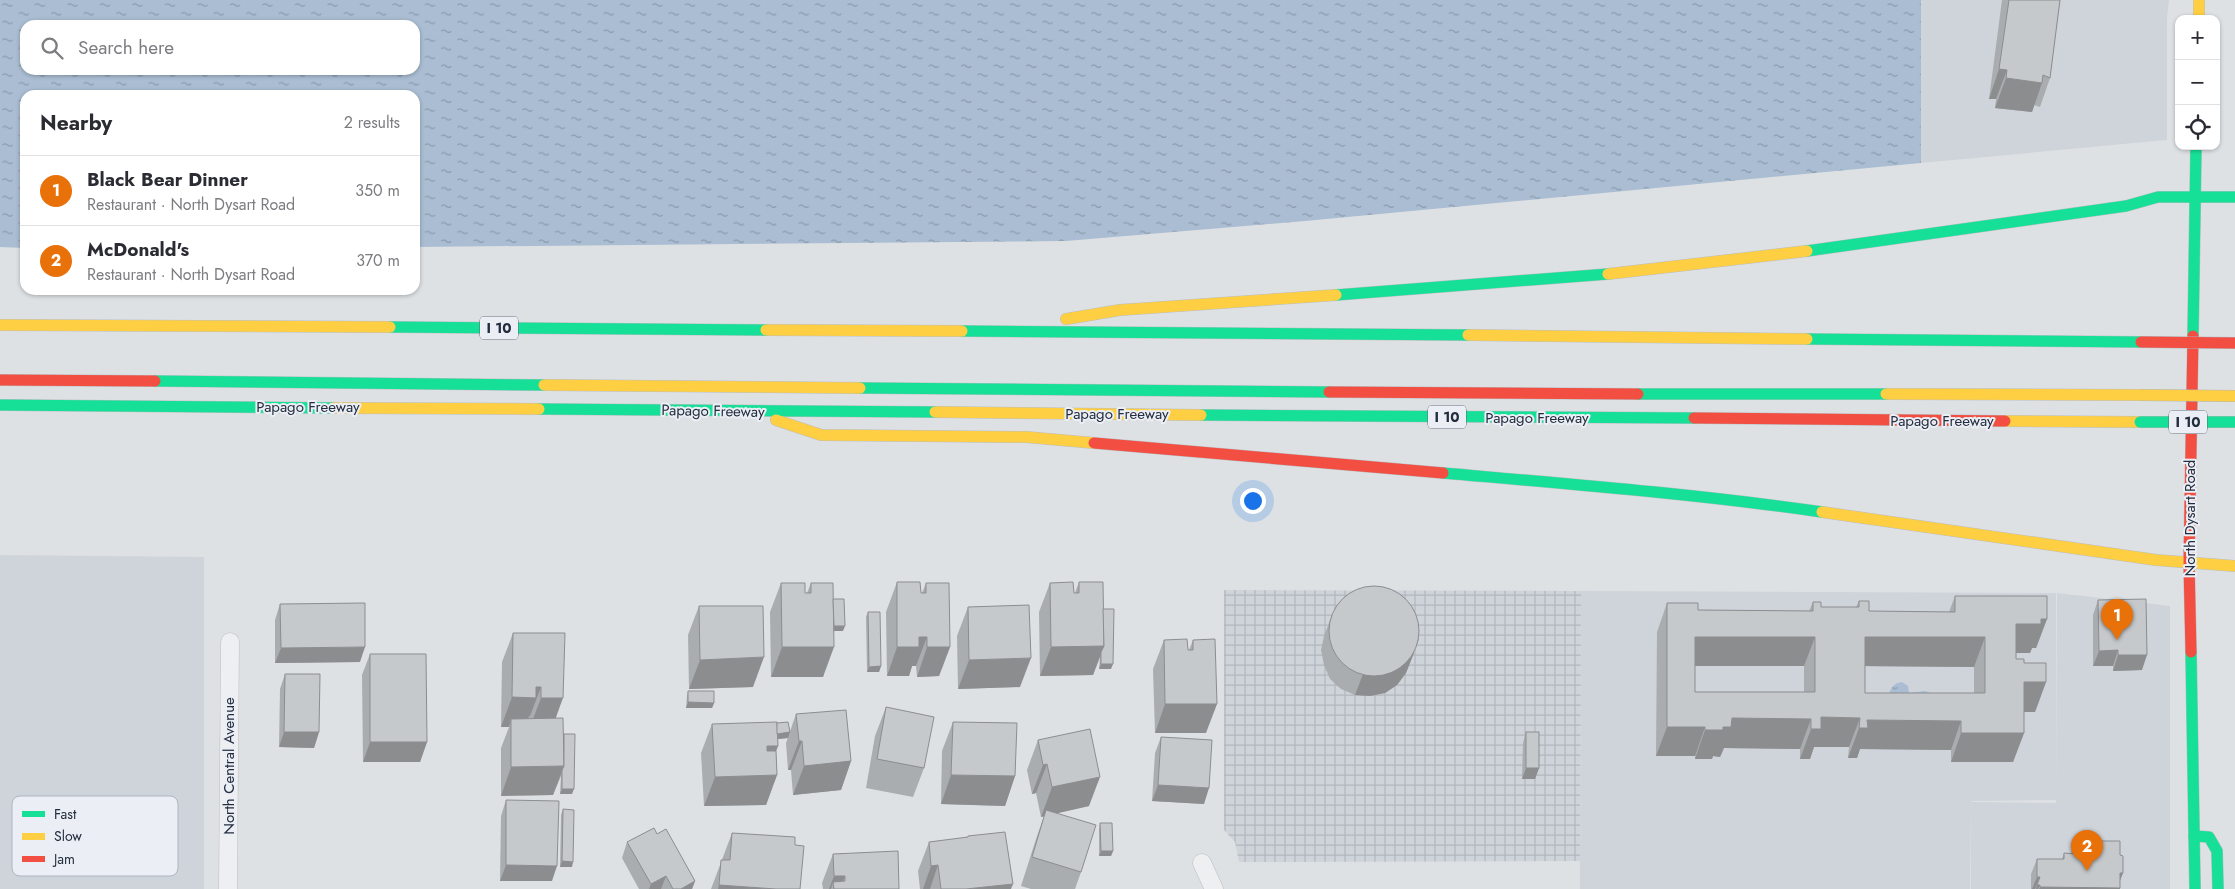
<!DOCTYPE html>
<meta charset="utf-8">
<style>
:root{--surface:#fff;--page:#f2f2f3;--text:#2b2b33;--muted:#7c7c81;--line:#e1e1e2;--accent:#656c78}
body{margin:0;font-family:Jost,sans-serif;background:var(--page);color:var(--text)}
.controls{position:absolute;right:15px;top:15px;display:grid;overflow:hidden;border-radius:10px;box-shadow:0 1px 4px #0004}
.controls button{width:45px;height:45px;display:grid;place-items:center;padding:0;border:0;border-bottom:1px solid var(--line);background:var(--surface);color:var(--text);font:25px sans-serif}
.you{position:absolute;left:1252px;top:500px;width:18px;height:18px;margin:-12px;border:4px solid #fff;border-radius:50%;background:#1a73e8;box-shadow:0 0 0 8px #1a73e833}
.badge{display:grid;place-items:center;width:32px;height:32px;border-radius:50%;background:var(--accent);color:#fff;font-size:16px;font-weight:700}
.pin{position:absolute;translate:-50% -41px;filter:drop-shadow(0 1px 2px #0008)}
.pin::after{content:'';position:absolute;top:26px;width:18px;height:15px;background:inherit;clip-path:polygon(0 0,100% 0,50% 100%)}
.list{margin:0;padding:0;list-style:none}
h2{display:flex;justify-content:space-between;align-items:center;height:65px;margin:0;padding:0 20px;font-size:21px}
h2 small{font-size:16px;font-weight:400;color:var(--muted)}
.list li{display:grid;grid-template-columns:32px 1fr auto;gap:15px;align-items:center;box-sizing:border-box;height:70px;padding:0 20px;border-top:1px solid var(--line)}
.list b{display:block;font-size:19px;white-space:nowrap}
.list p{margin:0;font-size:16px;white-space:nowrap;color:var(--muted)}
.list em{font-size:16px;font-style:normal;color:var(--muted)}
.icon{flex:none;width:28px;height:28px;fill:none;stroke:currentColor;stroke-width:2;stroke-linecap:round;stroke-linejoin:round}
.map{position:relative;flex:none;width:2235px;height:889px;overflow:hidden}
.search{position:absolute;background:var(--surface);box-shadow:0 1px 4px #0004;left:20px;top:20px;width:400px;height:55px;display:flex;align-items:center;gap:12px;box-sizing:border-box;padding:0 18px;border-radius:15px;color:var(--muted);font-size:19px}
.panel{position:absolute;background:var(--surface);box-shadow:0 1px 4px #0004;left:20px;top:90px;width:400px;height:205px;border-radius:15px}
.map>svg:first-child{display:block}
.built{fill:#cfd4db;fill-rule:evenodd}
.industrial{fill:url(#industrial-grid)}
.water{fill:url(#water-ripples);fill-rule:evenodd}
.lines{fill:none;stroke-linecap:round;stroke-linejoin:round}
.street-casing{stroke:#bcbfc2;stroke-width:19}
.fast-casing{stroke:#babec2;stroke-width:12}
.slow-casing{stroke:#babec2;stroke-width:12}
.jam-casing{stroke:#babec2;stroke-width:12}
.street{stroke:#edeff1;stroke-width:18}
.fast{stroke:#16e098;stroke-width:11}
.slow{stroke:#ffcf43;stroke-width:11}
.jam{stroke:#f24e42;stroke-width:11}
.fast-bridge-casing{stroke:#b0b4b9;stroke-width:12;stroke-linecap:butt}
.slow-bridge-casing{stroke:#b0b4b9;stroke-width:12;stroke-linecap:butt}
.jam-bridge-casing{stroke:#b0b4b9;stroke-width:12;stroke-linecap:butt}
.fast-bridge{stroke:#16e098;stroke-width:11}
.slow-bridge{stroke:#ffcf43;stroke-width:11}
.jam-bridge{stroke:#f24e42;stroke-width:11}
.wall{fill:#aaadaf;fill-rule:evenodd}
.shaded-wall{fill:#8b8d8f}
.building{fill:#c6c9cc;stroke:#8b8d8f;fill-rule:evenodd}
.labels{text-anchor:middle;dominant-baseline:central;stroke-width:4;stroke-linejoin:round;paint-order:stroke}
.shield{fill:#ebeff5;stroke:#606775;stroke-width:1}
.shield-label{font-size:14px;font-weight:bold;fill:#242d3e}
.street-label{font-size:15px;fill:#242d3e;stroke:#ebeff5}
.key{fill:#ebeff5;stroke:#afb5be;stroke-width:1}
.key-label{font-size:14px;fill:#242d3e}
</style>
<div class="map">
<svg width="2235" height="889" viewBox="0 0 2235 889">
<defs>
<pattern id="industrial-grid" width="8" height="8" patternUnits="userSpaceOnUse" patternTransform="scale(1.25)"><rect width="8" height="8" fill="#cfd4db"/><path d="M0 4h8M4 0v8" fill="none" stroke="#b2b6bd"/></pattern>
<pattern id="water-ripples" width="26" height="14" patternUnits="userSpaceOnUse" patternTransform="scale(1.25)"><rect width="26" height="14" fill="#aabdd2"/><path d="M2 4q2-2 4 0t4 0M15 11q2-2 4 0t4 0" fill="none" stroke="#8a9aac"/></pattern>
</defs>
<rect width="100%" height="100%" fill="#dee1e4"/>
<g class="built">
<path d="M1921,0H2169L2167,17V140L1921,163Z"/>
<path d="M0,555L204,557V889H0Z"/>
<path d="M1581,591L2056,593V791L2057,593L2170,606V889H1971V806L1970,889H1580ZM2056,800V803L1971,802V801Z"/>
</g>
<path class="industrial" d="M1224,590L1581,591L1580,861L1239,862L1235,842L1224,830Z"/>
<g class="water">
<path d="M0,0H1921V163L1305,221L1066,241L415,247V95H25V248L0,247ZM25,25H415V70H25Z"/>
<path d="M1902,682L1908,686L1909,693L1925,691L1933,694L1888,698C1890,690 1892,683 1902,682Z"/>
</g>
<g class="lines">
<defs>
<g id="street">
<path d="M1202,863L1214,889"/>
<path d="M228,889L230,642"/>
</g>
<g id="fast">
<path d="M1807,251L2126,206L2158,197H2235"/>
<path d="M1336,295L1608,274"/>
<path d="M390,327L766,330"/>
<path d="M962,331L1468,335"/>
<path d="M2193,336L2196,146"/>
<path d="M1807,339L2141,342"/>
<path d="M155,381L544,385"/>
<path d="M860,388L1329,392"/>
<path d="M1638,394H1886"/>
<path d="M0,405L333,408"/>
<path d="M539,409L935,412"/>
<path d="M1201,415L1694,418"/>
<path d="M1443,473C1569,484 1696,494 1822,512"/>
<path d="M2191,652L2195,889"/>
<path d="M2194,836L2209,837L2217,851L2218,889"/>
</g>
<g id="slow">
<path d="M2199,0V19"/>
<path d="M1608,274L1807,251"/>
<path d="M1066,319L1120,310L1336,295"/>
<path d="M0,325L390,327"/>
<path d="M766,330L962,331"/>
<path d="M1468,335L1807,339"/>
<path d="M544,385L860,388"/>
<path d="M1886,394L2140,395"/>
<path d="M333,408L539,409"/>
<path d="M935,412L1201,415"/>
<path d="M776,420L821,435L1026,437L1094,443"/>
<path d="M2005,421L2140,422"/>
<path d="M1822,512L2156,560L2235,566"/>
</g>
<g id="jam">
<path d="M0,380L155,381"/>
<path d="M1329,392L1638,394"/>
<path d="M1694,418L2005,421"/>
<path d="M1094,443L1443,473"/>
<path d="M2191,652L2189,563L2193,336"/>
</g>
</defs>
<use href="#street" class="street-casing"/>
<use href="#fast" class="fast-casing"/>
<use href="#slow" class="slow-casing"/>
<use href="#jam" class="jam-casing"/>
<use href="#street" class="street"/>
<use href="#fast" class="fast"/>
<use href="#slow" class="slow"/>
<use href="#jam" class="jam"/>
<defs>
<path id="fast-bridge" d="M2140,422H2235"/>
<path id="slow-bridge" d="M2140,395L2235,396"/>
<path id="jam-bridge" d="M2141,342L2235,343"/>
</defs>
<use href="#fast-bridge" class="fast-bridge-casing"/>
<use href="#slow-bridge" class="slow-bridge-casing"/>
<use href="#jam-bridge" class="jam-bridge-casing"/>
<use href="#fast-bridge" class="fast-bridge"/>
<use href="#slow-bridge" class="slow-bridge"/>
<use href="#jam-bridge" class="jam-bridge"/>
</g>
<g class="wall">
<path d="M2002,0H2060L2050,78L2040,107L2034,105L2032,112L1995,108L1996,99H1989Z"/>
<path d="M897,582L921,593H922L926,583L950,647L939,676L917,677L916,666H912L909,676H887L886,612Z"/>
<path d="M1079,582L1103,609L1111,669H1099L1100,657L1093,675L1040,676L1039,612L1050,583L1074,593H1075Z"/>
<path d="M781,583L805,593H807L811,583L833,599L843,631H834L823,677H771L770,612Z"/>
<path d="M1955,596L2047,619L2036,648H2032L2030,653H2016V659L2024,663L2046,682L2035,712H2024V733L2013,762H1951V750L1860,749L1857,758H1848L1849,747H1814L1810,759H1800V749L1724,748L1720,757L1713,756L1712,759H1695V756H1656L1657,632L1667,603L1698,610L1809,611L1813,602L1821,607H1856L1859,601L1869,611L1949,612ZM1695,666H1804V692H1695ZM1865,666L1974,667V693H1865Z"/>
<path d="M2098,600L2142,670L2113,671V666H2093V615Z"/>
<path d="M280,604L360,662L275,663V620Z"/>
<path d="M699,606L753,687L689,689L688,635Z"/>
<path d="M968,607L1020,687L958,689L957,636Z"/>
<path d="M868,612L881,666L879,672H867L866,617Z"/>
<path d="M1332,615L1419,639L1406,673L1397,685L1385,693L1370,696L1355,695L1341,689L1330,679L1324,665L1321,650L1324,636Z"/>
<path d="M513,633H565L556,719L564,734L572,794H560L561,776L553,795L501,796V748L509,727H501L502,662Z"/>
<path d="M1164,640L1188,650H1189L1193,640L1206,733H1155L1153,669Z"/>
<path d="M370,654L427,742L420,762H363L362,675Z"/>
<path d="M285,674L319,732L314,748L279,747L280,689Z"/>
<path d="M688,691L714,703L712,708H686L687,696Z"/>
<path d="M886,707L924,768L913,797L866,788L875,736Z"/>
<path d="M796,714L851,761L841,790L793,795L791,770H788L786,743Z"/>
<path d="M953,722L1015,776L1005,806L941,804L942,751Z"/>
<path d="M777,723L790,732L788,738L778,739V746L776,751L777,775L766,805L704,806L701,753L712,724Z"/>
<path d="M1526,732L1539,768L1535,779H1522L1523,743Z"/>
<path d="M1161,737L1204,804L1152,801L1155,753Z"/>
<path d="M1038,740L1089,806L1057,813L1081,872L1075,889H1031L1021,886L1036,839L1044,816L1041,817L1036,793L1032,794L1027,770Z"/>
<path d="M506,800L552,881H500L501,816Z"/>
<path d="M563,809L572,867H560L561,815Z"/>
<path d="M1100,823L1113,851L1111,856H1099V829Z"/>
<path d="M732,833L795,845L800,889H711Z"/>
<path d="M657,834L695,881L692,889H639L622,858L627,842Z"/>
<path d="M968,836L1011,889H920L918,871L929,842L967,838Z"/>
<path d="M2089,841L2120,855L2123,873L2120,880V889H2031V874L2037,859H2062L2064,853H2071L2072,850Z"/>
<path d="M833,854L899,889H823L822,883Z"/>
</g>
<g class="shaded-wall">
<path d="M1999,69L2007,70L1996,99H1989Z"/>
<path d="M2006,78L2042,83L2032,112L1995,108Z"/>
<path d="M2041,619H2047L2036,648H2032L2030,653H2006L2016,624Z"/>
<path d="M832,626H845L843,631H830Z"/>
<path d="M919,637H927L916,666H912L909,676H887L897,647Z"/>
<path d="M1695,637H1815L1804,666H1684Z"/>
<path d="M1865,637H1985L1974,667L1854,666Z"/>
<path d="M1104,646L1093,675L1040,676L1051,647Z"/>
<path d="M365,647L360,662L275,663L281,648Z"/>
<path d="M782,647H834L823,677H771Z"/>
<path d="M927,647H950L939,676L917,677Z"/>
<path d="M2118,650L2113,666H2093L2099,651Z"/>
<path d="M1414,653L1406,673L1397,685L1385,693L1370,696L1355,695L1363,674Z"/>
<path d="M2118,655H2147L2142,670L2113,671Z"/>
<path d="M764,657L753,687L689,689L700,660Z"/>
<path d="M1031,658L1020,687L958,689L969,660Z"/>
<path d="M1101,664H1113L1111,669H1099Z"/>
<path d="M881,666L879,672H867L869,667Z"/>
<path d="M2024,682H2046L2035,712H2014Z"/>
<path d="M536,687H541L530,716H529L525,728L511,719L509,727H501L512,697Z"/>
<path d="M541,698H563L552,728L530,727Z"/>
<path d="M688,702L714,703L712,708H686Z"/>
<path d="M1165,704H1217L1206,733H1155Z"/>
<path d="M1821,717L1860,718L1849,747H1814L1810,759H1800L1811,729Z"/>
<path d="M1732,718L1811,719L1800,749L1724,748L1720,757L1713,756L1712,759H1695L1705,730Z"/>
<path d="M1867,720L1961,721L1951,750L1860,749L1857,758H1848L1859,728Z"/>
<path d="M1667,727H1705L1695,756H1656Z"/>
<path d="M284,732H319L314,748L279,747Z"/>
<path d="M790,732L788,738L758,741L760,736Z"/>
<path d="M1961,733H2024L2013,762H1951Z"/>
<path d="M799,741H802L791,770H788Z"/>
<path d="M370,742H427L420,762H363Z"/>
<path d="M767,746H778L767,775Z"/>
<path d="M851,761L841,790L793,795L804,766Z"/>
<path d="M1047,764L1036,793L1032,794L1043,765Z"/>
<path d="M564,766L553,795L501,796L511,767Z"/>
<path d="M1526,768H1539L1535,779H1522Z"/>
<path d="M777,775L766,805L704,806L715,777Z"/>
<path d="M951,775L1015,776L1005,806L941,804Z"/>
<path d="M1100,777L1089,806L1041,817L1052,787Z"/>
<path d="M1158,785L1209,788L1204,804L1152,801Z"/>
<path d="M562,789H574L572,794H560Z"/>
<path d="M1101,851H1113L1111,856H1099Z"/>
<path d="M562,861L573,862L572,867H560Z"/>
<path d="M506,865L557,866L552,881H500Z"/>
<path d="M938,865L930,889H923L931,866Z"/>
<path d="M2120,873H2123L2117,888H2120V889H2039L2040,887Z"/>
<path d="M666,876L661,889H649L651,884Z"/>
<path d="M834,876H845L840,889L833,882L831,889H829Z"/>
<path d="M2037,877H2040L2035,889H2032Z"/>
<path d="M695,881L692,889H681Z"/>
<path d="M1013,884L1011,889H966Z"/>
<path d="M719,885L776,889H718Z"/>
<path d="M2037,885H2040L2038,889H2036Z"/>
</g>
<g class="building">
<path d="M2009,0H2060L2050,78L2043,75L2042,83L2006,78L2007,70L1999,69Z"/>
<path d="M897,582H920L921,593H926V583H949L950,647H927V637H919V647H897Z"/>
<path d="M1073,582L1074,593H1079V582H1103L1104,646L1051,647L1050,583Z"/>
<path d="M781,583H805V593H811V583H833L834,647H782Z"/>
<circle cx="1374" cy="631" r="45"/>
<path d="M1955,596H2047V619H2041V624H2016V659H2024V663H2046V682H2024V733H1961V721L1867,720L1868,728H1859L1860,718L1821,717V729H1811V719L1732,718L1731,727H1723V730H1705V727H1667V603H1698V610L1813,611V602H1821V607H1859V601H1869V611L1955,612ZM1695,637H1815V692H1695ZM1865,637H1985V693H1865Z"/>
<path d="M833,599H844L845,626H834Z"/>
<path d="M2146,599L2147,655H2118V650L2099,651L2098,600Z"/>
<path d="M365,603V647L281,648L280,604Z"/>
<path d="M1029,605L1031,658L969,660L968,607Z"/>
<path d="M699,606H763L764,657L700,660Z"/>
<path d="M1103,609H1114L1113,664H1101V652L1104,646Z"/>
<path d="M868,612H880L881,666L869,667Z"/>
<path d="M513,633H565L563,698H541V687H536V698L512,697Z"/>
<path d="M1187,639L1188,650H1193V640L1215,639L1217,704H1165L1164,640Z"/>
<path d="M370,654H426L427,742H370Z"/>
<path d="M285,674H320L319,732H284Z"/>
<path d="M688,691H714V703L688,702Z"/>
<path d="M886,707L934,717L924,768L877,759Z"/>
<path d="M846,710L851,761L804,766L802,741H799L796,714Z"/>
<path d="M563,718L564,766L511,767V719Z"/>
<path d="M777,722L778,746H767V751H776L777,775L715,777L712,724Z"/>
<path d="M788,722L790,732L777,734V723Z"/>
<path d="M953,722L1017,723L1015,776L951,775Z"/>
<path d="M1090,729L1100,777L1052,787L1047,764L1043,765L1038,740Z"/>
<rect x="1526" y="732" width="13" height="36"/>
<path d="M564,734H575L574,789H562V770L564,766Z"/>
<path d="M1161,737L1212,740L1209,788L1158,785Z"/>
<path d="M506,800L559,801L557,866L506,865Z"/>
<path d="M563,809L574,810L573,862L562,861Z"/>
<path d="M1046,810L1096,825L1081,872L1032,857Z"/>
<path d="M1100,823H1112L1113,851H1101Z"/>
<path d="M654,828L657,834L666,829L695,881L681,889H673L666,876L651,884L627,842Z"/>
<path d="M1005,832L1013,884L966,889H941L938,865L931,866L929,842L968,837V836Z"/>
<path d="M732,833L795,837V845L804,846L800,889H776L719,885L721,860H730Z"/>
<path d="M2085,838L2089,841H2120V855L2123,856V873H2120V888L2040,887V885H2037L2040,877H2037V859H2064V853L2076,854L2072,850Z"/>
<path d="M898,851L899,889H834L833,882L845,881V876H834L833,854Z"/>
</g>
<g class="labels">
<g class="shield">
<rect x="480" y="316.5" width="38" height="23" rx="4"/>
<rect x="1428" y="405.5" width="38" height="23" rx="4"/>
<rect x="2169" y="410.5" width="38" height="23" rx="4"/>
</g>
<g class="shield-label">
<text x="499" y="328">I 10</text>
<text x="1447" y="417">I 10</text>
<text x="2188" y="422">I 10</text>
</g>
<g class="street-label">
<text x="308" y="407">Papago Freeway</text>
<text transform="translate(713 411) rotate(1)">Papago Freeway</text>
<text x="1117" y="414">Papago Freeway</text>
<text x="1537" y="418">Papago Freeway</text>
<text x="1942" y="421">Papago Freeway</text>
<text transform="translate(2190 518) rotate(-90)">North Dysart Road</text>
<text transform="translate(229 766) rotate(-90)">North Central Avenue</text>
</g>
</g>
<rect x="12" y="796" width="166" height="80" rx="8" class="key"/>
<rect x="22" y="811" width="23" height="6" fill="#16e098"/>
<rect x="22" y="833" width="23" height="7" fill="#ffcf43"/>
<rect x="22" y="856" width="23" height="6" fill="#f24e42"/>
<g class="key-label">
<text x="54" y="819">Fast</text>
<text x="54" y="841">Slow</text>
<text x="54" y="864">Jam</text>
</g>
</svg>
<div class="controls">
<button>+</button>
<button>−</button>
<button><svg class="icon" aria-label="locate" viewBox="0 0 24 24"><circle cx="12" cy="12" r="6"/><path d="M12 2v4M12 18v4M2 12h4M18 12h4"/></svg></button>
</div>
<div class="you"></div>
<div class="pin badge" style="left:2117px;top:640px;background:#e8710a">1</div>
<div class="pin badge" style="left:2087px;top:871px;background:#e8710a">2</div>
<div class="search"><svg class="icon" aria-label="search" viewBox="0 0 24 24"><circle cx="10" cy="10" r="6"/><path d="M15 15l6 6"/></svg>Search here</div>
<section class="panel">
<h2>Nearby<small>2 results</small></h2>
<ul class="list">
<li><span class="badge" style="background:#e8710a">1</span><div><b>Black Bear Dinner</b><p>Restaurant · North Dysart Road</p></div><em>350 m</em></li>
<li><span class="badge" style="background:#e8710a">2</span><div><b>McDonald's</b><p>Restaurant · North Dysart Road</p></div><em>370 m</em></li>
</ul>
</section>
</div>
